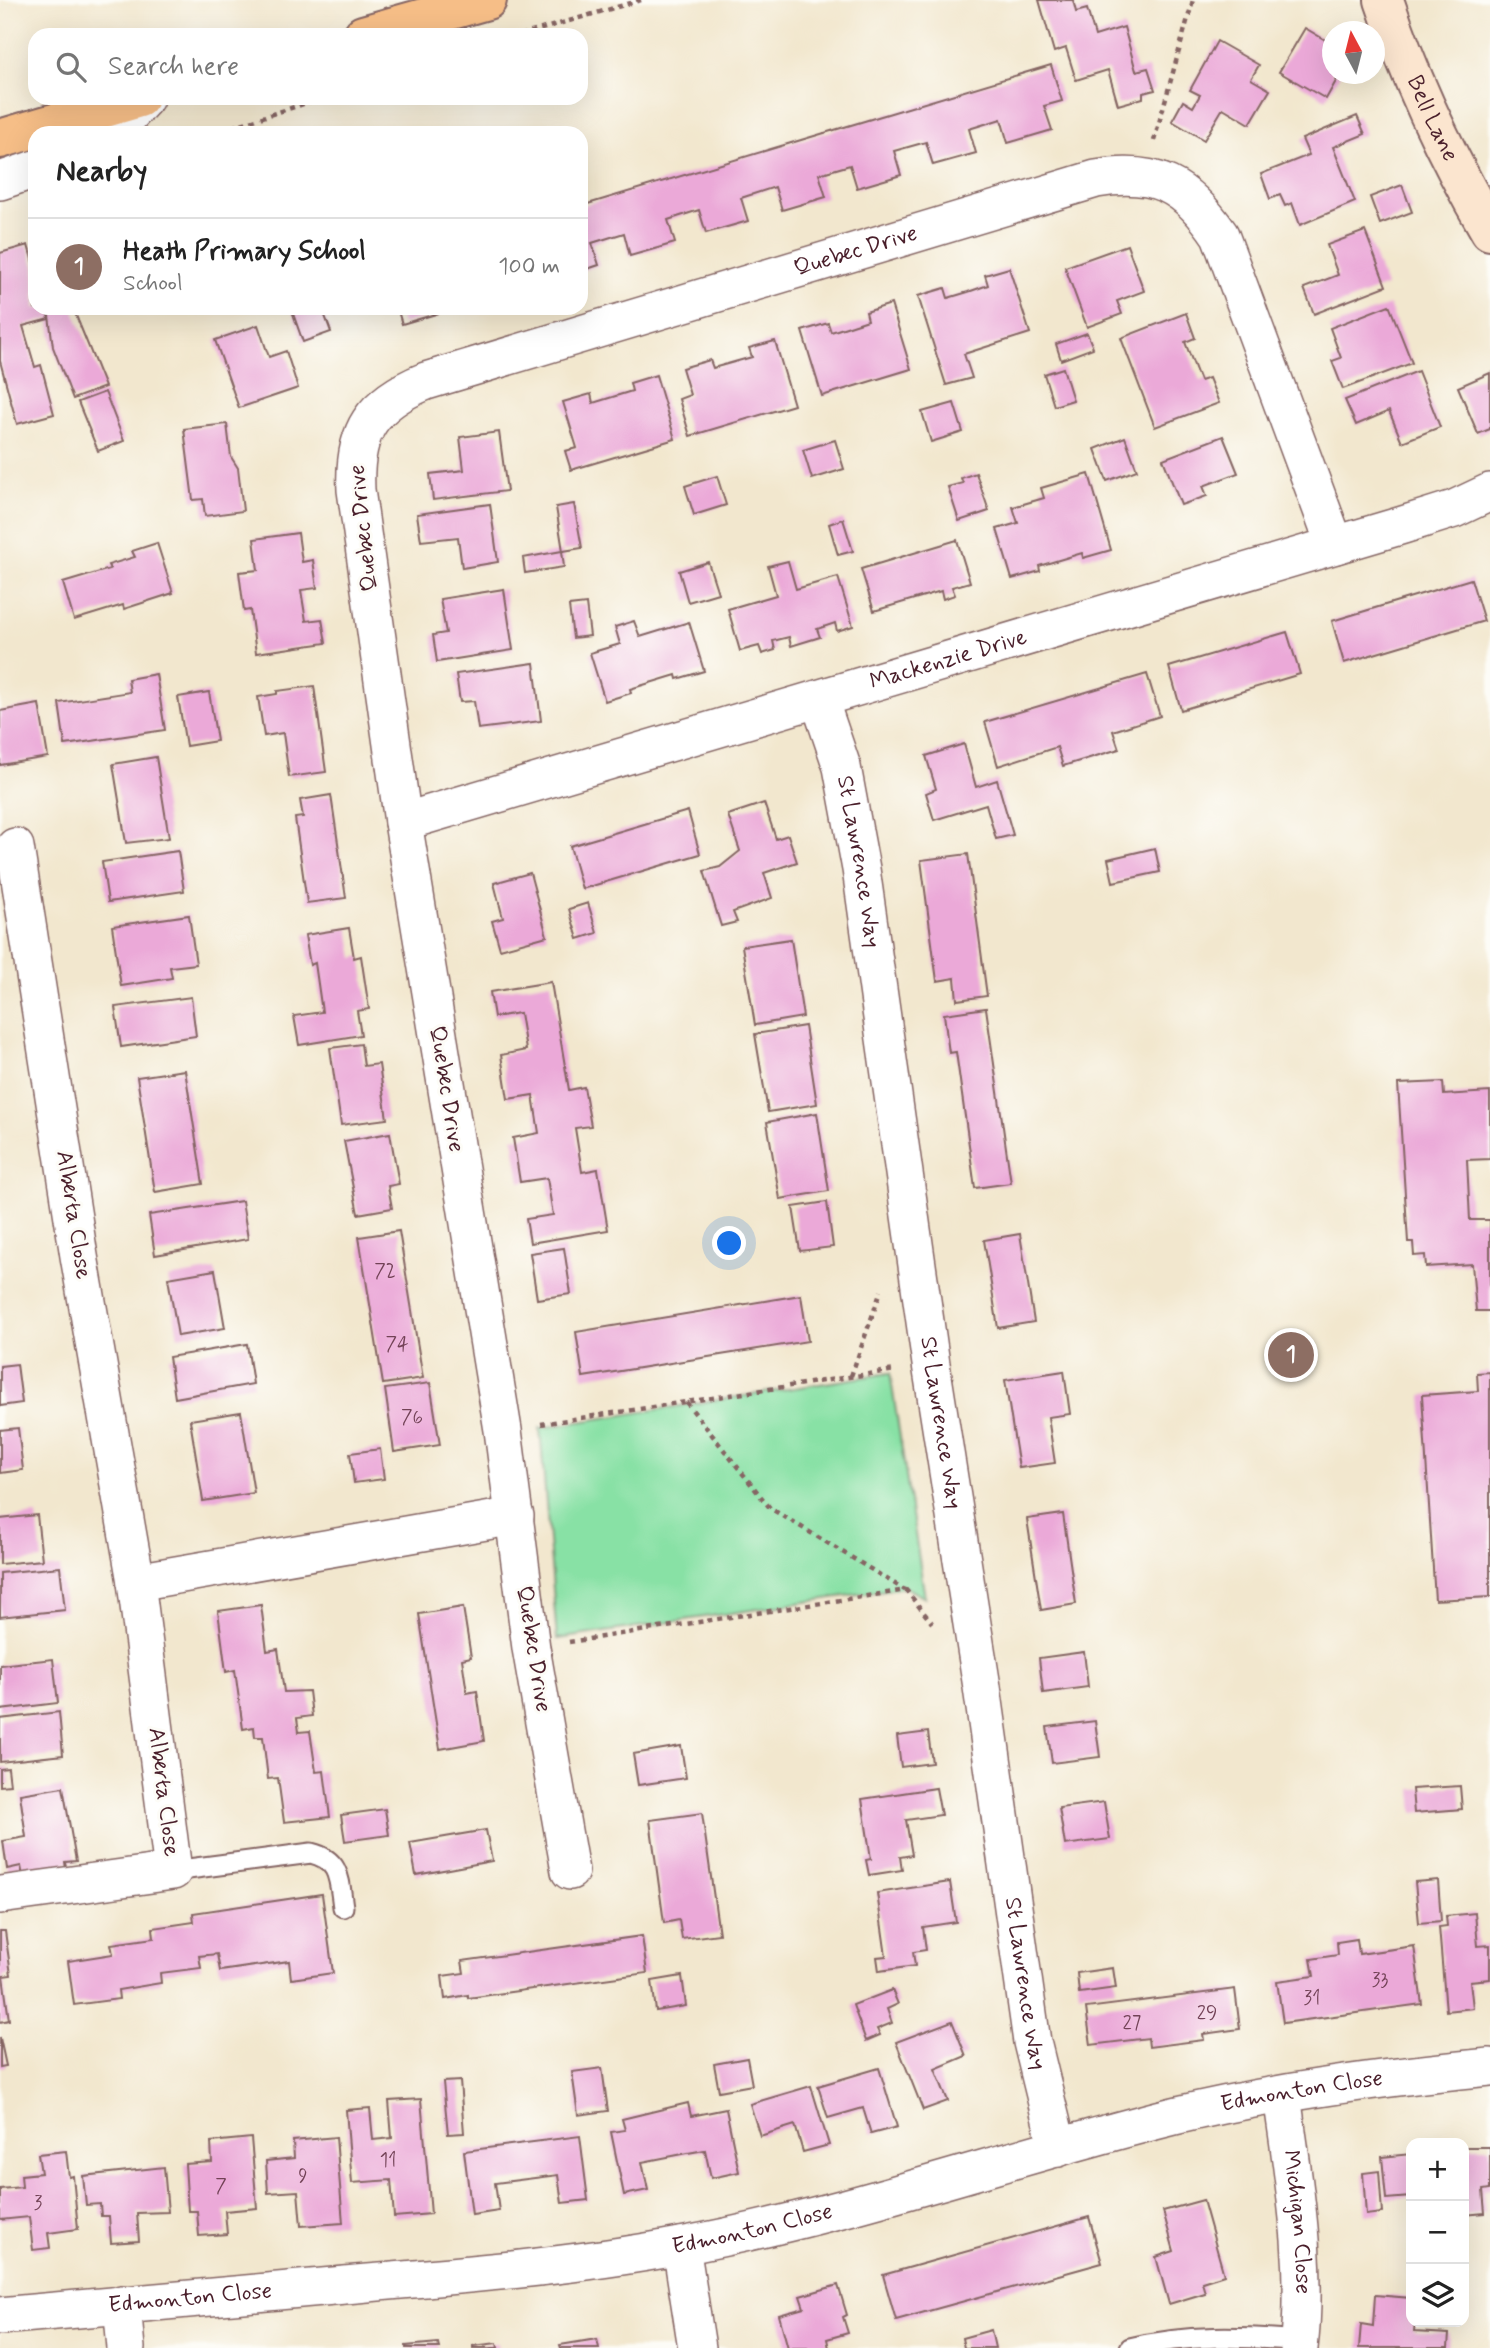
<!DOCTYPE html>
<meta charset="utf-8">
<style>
:root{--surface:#fff;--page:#f2f2f2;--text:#222;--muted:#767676;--line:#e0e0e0;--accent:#ea580c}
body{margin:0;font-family:Mynerve,sans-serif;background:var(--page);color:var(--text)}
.controls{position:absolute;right:21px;bottom:21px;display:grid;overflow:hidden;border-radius:14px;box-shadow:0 7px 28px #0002}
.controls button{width:63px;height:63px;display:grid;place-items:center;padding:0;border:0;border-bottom:2px solid var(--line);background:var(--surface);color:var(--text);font:35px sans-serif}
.compass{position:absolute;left:1322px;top:21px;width:63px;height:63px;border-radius:50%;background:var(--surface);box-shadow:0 7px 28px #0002;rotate:353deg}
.you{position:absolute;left:730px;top:1244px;width:24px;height:24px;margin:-18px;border:5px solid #fff;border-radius:50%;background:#1a73e8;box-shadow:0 0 0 10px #1a73e833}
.badge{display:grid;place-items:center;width:46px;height:46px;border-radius:50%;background:var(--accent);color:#fff;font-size:23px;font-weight:700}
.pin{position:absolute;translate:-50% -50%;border:4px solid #fff;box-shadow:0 2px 7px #0006}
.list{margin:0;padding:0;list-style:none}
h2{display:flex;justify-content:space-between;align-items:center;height:91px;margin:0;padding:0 28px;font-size:30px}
h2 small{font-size:23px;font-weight:400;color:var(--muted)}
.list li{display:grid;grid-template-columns:46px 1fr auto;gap:21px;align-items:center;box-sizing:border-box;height:98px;padding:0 28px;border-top:2px solid var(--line)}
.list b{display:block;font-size:26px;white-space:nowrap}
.list p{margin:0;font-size:23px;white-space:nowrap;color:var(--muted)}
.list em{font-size:23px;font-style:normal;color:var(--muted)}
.icon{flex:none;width:38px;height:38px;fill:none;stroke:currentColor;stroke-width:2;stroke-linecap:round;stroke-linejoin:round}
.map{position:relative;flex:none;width:1490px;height:2348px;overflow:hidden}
.search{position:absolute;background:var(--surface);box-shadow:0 7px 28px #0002;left:28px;top:28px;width:560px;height:77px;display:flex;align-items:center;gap:18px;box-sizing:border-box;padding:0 24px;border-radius:21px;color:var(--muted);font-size:26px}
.panel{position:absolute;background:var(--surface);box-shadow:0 7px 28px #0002;left:28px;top:126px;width:560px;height:189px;border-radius:21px}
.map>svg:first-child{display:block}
.green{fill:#88e1a5;stroke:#698068;stroke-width:2}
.building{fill:#eba9d8}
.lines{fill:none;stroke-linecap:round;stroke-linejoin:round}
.lane-casing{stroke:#856564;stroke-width:23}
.street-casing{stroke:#856564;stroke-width:40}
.secondary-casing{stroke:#856564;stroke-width:42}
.primary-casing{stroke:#856564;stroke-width:42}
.path{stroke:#856564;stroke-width:4.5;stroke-dasharray:5 5;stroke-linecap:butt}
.lane{stroke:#fff;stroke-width:19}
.street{stroke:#fff;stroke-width:37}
.secondary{stroke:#fbe5cf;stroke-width:38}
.primary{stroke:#f6be87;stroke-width:38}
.labels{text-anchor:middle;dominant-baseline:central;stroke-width:6;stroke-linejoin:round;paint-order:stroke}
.number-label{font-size:19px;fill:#724256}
.street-label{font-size:23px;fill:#4a1f2b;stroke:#fdfcf7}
</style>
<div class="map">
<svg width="1490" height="2348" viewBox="0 0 1490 2348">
<rect width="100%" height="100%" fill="#fdfcf7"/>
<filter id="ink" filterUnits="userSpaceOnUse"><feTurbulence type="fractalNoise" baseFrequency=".0143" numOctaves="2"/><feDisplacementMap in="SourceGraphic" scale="14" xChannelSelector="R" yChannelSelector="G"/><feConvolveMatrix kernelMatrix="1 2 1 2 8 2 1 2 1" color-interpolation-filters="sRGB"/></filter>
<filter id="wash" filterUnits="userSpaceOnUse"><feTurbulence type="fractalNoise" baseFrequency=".00686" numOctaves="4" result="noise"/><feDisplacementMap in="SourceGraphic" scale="28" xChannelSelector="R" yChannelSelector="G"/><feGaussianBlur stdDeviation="1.57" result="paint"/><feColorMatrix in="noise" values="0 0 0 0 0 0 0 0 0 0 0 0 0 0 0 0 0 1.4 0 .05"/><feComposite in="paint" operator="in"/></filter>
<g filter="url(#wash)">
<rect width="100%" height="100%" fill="#f2e7ce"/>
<path class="green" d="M890,1373L925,1598L905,1587L557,1639L540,1428Z"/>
<g id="blocks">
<g class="building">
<path d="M1039,0H1073L1076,12L1087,9L1095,36L1124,27L1136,71L1148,68L1155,90L1143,93V98L1118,105L1108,70L1076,80L1066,48L1054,52Z"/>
<path d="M1305,28L1332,44V74H1340L1326,99L1279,72Z"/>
<path d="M1217,41L1259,65L1251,79L1270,90L1250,124L1223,108L1204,140L1172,121L1183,101L1193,107L1200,95L1190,90Z"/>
<path d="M1051,65L1062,101L1044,106L1052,130L1008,143L1001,119L969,129L976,153L933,165L926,142L894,151L901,175L857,188L850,165L819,174L826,197L782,210L775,187L741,198L748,221L706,233L699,210L668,220L675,243L630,256L624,233L592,243L599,265L581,271V206Z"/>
<path d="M1357,116L1365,134L1333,147L1355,202L1300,225L1292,203L1285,206L1280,195L1270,199L1261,174L1309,155L1302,139Z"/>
<path d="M1402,185L1412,212L1380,224L1370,197Z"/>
<path d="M1365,231L1386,286L1314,314L1304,288L1338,275L1327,245Z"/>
<path d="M28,245L35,270V308H46L49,319L23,326L35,367L41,365L54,414L17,424L0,361V253Z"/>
<path d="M1127,245L1144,291L1117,301L1122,314L1087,327L1065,267Z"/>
<path d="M1009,268L1030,333L964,354L972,378L946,385L918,296L945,288L948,298L968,292L988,285L985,275Z"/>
<path d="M891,304L911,369L822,396L802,331L828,323L831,332L868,320L866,312Z"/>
<path d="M1389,305L1412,363L1343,389L1332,361L1341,358L1330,328Z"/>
<path d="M48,308H73L105,387L73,399L53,347Z"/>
<path d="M291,308H338L324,313L331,332L303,342Z"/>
<path d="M397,308H445L446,311L402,324Z"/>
<path d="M1186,313L1195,338L1185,342L1200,381L1209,378L1219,403L1155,427L1121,338Z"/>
<path d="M258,325L269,357L286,351L298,388L239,408L215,340Z"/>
<path d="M1087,333L1093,348L1061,360L1056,344Z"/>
<path d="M775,341L794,405L690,436L679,399L690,395L682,368L710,360L713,368L752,357L749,348Z"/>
<path d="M1063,368L1073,400L1054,406L1044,374Z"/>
<path d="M1418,371L1440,427L1402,442L1389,411L1356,425L1345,400Z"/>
<path d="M1490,373V429L1478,434L1458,387Z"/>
<path d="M656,375L675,439L571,470L565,451L577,448L563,402L591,394L593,403L632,391L630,383Z"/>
<path d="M105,392L124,441L98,451L78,402Z"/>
<path d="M954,403L963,432L931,442L922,412Z"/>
<path d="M227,424L231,457L238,468L243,511L205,516L203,499L193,500L184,429Z"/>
<path d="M499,432L507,491L433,500L430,474L464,470L460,437Z"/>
<path d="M1223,436L1238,473L1203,486L1207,496L1181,505L1163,459Z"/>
<path d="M1125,437L1137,470L1107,481L1095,449Z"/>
<path d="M835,440L844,469L812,479L803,450Z"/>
<path d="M976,473L989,511L959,521L948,487L963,483L961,478Z"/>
<path d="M1089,474L1111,550L1083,558L1082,553L1039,566L1040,571L1012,579L997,529L1018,523L1013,507L1044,498L1041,488Z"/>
<path d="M717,476L726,505L694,515L685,486Z"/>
<path d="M490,504L498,562L462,568L458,537L421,541L417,514Z"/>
<path d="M574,504L582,548L563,551L556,507Z"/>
<path d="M843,519L853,551L838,555L829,524Z"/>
<path d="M298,533L302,562L313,560L317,588L301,590L306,621L322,619L326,643L256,653L250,610L244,611L239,572L258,570L254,539Z"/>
<path d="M957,540L970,582L952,587L955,595L943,599L941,591L874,611L861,569Z"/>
<path d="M157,543L173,593L124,609L123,605L74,620L63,583L110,569L108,565L135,557L132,551Z"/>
<path d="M562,551L564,567L525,573L523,558Z"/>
<path d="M788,561L796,589L838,577L853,626L837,631L835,623L817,629L820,637L791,646L789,637L773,641L775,650L762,654L759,646L740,651L728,609L776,595L768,566Z"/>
<path d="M708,562L718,593L688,602L679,571Z"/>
<path d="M1471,579L1484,621L1344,663L1332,621Z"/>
<path d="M504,589L513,650L437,662L433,635L446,633L440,599Z"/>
<path d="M586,604L590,636L573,638L569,606Z"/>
<path d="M634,621L640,637L689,622L704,671L677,679L676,675L630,689L631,693L605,701L590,653L620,644L615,627Z"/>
<path d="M1287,632L1300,674L1181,710L1169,667Z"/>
<path d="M534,663L541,721L478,729L474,701L460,702L456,674Z"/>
<path d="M156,674L165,730L65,745L59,703L130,692L128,679Z"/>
<path d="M1147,674L1160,716L1113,731L1119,749L1063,766L1057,747L998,766L985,722Z"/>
<path d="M314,686L326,772L289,777L283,733L264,736L258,697L277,694V691Z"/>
<path d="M209,692L217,741L186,746L178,697Z"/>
<path d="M39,704L48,757L0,765V711Z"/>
<path d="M964,744L976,787L997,780L1013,835L996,839L986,804L934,820L926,793L936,789L926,756Z"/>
<path d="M156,757L169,838L126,843L113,764Z"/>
<path d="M331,795L346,898L307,903L295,818L303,817L300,800Z"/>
<path d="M764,803L776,839L788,835L797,862L764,873L772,898L733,912L737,922L721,926L704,871L720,867L740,851L728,815Z"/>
<path d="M688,811L700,854L582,889L570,846Z"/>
<path d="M1155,848L1160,872L1113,882L1108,859Z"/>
<path d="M178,851L184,891L108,902L102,862Z"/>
<path d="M968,854L987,996L957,1000L955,978L937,981L921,860Z"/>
<path d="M530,873L547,936L500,949L492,921L503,918L494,883Z"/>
<path d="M588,903L597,933L578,939L569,909Z"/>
<path d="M189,915L196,964L170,967L172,978L121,986L112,926Z"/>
<path d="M349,928L354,958L361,956L369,1009L357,1011L361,1035L299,1045L294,1016L322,1012L315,963L310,965L305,935Z"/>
<path d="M791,939L803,1017L755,1025L742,946Z"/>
<path d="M551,982L569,1090L584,1087L591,1126L575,1128L582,1172L598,1169L608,1230L530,1243L526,1219L553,1215L547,1178L520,1182L513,1138L539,1133L533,1095L508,1099L501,1055L526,1050L520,1013L494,1017L490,992Z"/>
<path d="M191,997L196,1036L121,1047L115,1007Z"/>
<path d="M986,1008L1011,1183L975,1188L956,1052L949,1053L944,1014Z"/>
<path d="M805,1026L817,1104L768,1112L755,1034Z"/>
<path d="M361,1044L364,1066L379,1064L387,1119L341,1125L330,1048Z"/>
<path d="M185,1070L203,1184L155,1192L137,1077Z"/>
<path d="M1443,1082L1444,1095L1490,1092V1159L1467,1160L1470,1220H1490V1311H1476L1472,1264L1426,1267L1425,1255L1414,1256L1413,1242H1408L1398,1084Z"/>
<path d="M817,1113L829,1191L780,1199L767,1122Z"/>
<path d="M390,1133L399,1184L388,1186L392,1208L358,1214L344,1141Z"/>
<path d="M242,1201L248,1239L155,1255L149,1215Z"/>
<path d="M827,1202L833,1247L800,1251L793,1207Z"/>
<path d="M399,1231L423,1378L383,1384L359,1237Z"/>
<path d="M1020,1234L1034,1322L998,1328L984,1240Z"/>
<path d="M564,1248L571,1294L537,1299L530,1253Z"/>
<path d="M215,1270L225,1328L178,1336L168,1278Z"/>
<path d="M801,1295L808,1341L583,1377L576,1332Z"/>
<path d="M247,1344L253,1384L175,1398L169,1357Z"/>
<path d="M17,1364L22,1403L0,1406V1366Z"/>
<path d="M1064,1371L1070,1414L1048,1417L1055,1463L1019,1468L1005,1380Z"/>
<path d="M1490,1372V1597L1435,1600L1422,1395L1478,1391L1477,1373Z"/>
<path d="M430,1383L440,1445L394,1452L385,1389Z"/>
<path d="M241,1412L254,1493L203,1501L190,1420Z"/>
<path d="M18,1428L23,1470L0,1473V1430Z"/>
<path d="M380,1449L384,1479L354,1483L350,1453Z"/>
<path d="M1063,1514L1076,1604L1041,1610L1027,1519Z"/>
<path d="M37,1515L42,1560L0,1564V1519Z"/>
<path d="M60,1567L65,1610L0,1617V1573Z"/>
<path d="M261,1605L267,1651L278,1649L284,1692L309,1691L312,1716L297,1718L299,1732L310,1731L316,1772L324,1771L330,1817L284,1822L278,1778L268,1779L263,1737H255L254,1727L243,1729L235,1670L226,1672L218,1611Z"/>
<path d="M463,1607L471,1657L462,1659L467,1693L477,1691L484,1741L440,1749L419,1614Z"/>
<path d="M1084,1652L1088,1687L1043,1693L1039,1658Z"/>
<path d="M53,1659L58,1703L0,1710V1665Z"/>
<path d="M59,1712L63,1755L0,1762V1719Z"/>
<path d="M1095,1721L1100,1757L1052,1763L1047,1727Z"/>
<path d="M928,1732L932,1763L901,1767L897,1736Z"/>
<path d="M681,1746L686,1778L638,1785L633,1754Z"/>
<path d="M8,1768L10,1785L0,1786V1769Z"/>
<path d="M1460,1786L1462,1809L1414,1813L1412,1789Z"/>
<path d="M63,1787L76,1861L65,1862L67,1876L24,1882L21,1866L7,1869L3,1841L26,1837L20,1794Z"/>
<path d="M936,1788L941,1815L906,1820L912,1855L900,1857L902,1870L869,1875L866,1860L871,1859L862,1799Z"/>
<path d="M1104,1802L1110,1839L1065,1845L1059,1808Z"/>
<path d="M385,1809L389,1835L345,1841L341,1815Z"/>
<path d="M702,1813L719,1934L682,1939L679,1920L664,1923L650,1820Z"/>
<path d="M486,1830L492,1861L416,1875L410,1843Z"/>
<path d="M1438,1880L1441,1921L1419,1923L1415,1882Z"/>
<path d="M950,1882L956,1922L923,1927L926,1950L913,1952L915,1966L879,1971L877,1957L886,1956L877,1893Z"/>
<path d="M322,1894L333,1973L291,1979L289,1961L220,1971L217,1954L199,1956L201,1968L160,1973L161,1983L118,1990L119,1999L74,2005L68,1961L113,1954L111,1944L154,1938L153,1928L194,1922L193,1913Z"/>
<path d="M1475,1913L1478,1946L1490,1945V1979L1470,1981L1473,2008L1446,2011L1439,1927L1447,1926L1446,1916Z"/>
<path d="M0,1931H5L11,1975L3,1976L9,2020L0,2022Z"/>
<path d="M642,1936L647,1973L468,1998V1995L445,1999L442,1976L464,1973L462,1961Z"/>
<path d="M1357,1939L1359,1954L1414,1946L1422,2004L1283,2023L1277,1981L1314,1976L1311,1959L1338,1955L1337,1942Z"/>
<path d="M1113,1968L1116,1988L1079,1993L1077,1973Z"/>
<path d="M682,1976L686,2006L656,2011L652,1981Z"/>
<path d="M1235,1989L1240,2029L1203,2034L1204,2040L1149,2047L1148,2038L1091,2045L1086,2008Z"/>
<path d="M892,1990L898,2004L887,2009L892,2023L877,2029L880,2035L866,2041L853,2005Z"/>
<path d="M952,2021L966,2056L935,2069L948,2101L923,2110L896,2042Z"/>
<path d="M0,2038L6,2066L0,2067Z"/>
<path d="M747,2058L752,2085L719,2091L714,2064Z"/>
<path d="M602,2068L608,2111L578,2115L572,2072Z"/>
<path d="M879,2068L897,2127L871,2134L863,2108L828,2118L818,2086Z"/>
<path d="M460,2081L464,2133L448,2134L443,2082Z"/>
<path d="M811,2086L829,2145L803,2152L795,2125L760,2136L750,2104Z"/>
<path d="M421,2099L431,2214L394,2217L391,2180L352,2183L346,2110L370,2108L373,2140L392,2138L389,2101Z"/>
<path d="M688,2103L691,2116L726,2109L739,2172L711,2178L705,2150L688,2153L642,2162L648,2190L624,2195L611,2132L625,2130L622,2119Z"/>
<path d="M580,2136L588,2200L562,2203L558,2175L511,2181L495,2183L499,2211L472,2215L464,2151Z"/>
<path d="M336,2137L343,2223L301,2226L298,2191L268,2193L266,2161L294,2158L293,2141Z"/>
<path d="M251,2138L257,2208L225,2211L227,2234L199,2236L197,2211H188L185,2164L212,2162L211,2142Z"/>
<path d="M1464,2147H1490V2189L1483,2190L1485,2213L1464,2215Z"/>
<path d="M66,2151L69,2177L73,2176L78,2229L48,2233L50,2248L33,2250L29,2217L0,2220V2189L22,2187L21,2175L41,2173L38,2154Z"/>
<path d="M1411,2154V2197L1386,2199L1382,2157Z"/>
<path d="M164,2167L168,2212L137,2213L139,2241L111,2243L109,2216H101L100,2204L86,2205L83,2176Z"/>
<path d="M1379,2171L1382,2213L1366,2215L1363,2173Z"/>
<path d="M1203,2200L1224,2275L1202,2282L1205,2293L1169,2304L1156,2257L1174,2251L1163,2211Z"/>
<path d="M1089,2217L1102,2263L896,2320L883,2275Z"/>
<path d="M838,2285L847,2315L843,2317L848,2333L827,2339L829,2348H788L779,2315L804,2308L800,2296Z"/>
<path d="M1375,2295L1411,2298V2322H1415L1414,2332L1449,2334L1448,2348H1359L1361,2324L1373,2326Z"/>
<path d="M991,2330L995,2348H964L962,2338Z"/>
<path d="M597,2339L599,2348H561L560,2345Z"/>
<path d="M438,2343L439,2348H406V2346Z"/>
<path d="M497,2343L498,2348H473V2346Z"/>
</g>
</g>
</g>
<g filter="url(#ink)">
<use href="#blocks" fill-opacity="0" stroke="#856564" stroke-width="2"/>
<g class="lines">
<defs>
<g id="lane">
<path d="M173,1871L311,1853C341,1860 339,1881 343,1907"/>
<path d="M1130,2348C1185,2334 1243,2336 1300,2341"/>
</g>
<g id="street">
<path d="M113,133L145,98"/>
<path d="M0,181L35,169"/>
<path id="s1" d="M819,699L842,767L861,869L931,1364L982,1687L1032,2042L1058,2148"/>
<path id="s2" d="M403,822L1403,525L1454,509L1490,492"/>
<path d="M136,1582L515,1516"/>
<path id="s3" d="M570,1871L531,1648L503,1430L403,822L356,490C353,431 372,403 426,381L1096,179C1156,169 1186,185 1220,235L1335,545"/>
<path d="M0,1895L173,1871L136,1582L79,1256L15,847"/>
<path id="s4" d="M1282,2095C1293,2178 1309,2264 1299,2348"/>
<path d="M681,2246L697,2348"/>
<path d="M122,2304L126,2348"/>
<path id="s5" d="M0,2316C119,2305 238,2294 356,2284C465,2275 574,2266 681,2246C848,2215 1009,2157 1174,2116C1277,2091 1385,2077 1490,2067"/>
</g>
<g id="secondary">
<path id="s6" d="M1384,0C1411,82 1447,157 1490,231"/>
</g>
<g id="primary">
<path d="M363,35L487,0"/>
<path d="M0,139L139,98"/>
</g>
</defs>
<use href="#lane" class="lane-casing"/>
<use href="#street" class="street-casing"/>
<use href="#secondary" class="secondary-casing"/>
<use href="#primary" class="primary-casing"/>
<g class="path">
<path d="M521,35L641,0"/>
<path d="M213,133L322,98"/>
<path d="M1154,141L1193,0"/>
<path d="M851,1376L881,1291"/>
<path d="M686,1402L770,1508L905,1590"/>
<path d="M541,1424L895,1370"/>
<path d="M569,1642L906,1590L932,1623"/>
</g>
<use href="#lane" class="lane"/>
<use href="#street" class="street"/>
<use href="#secondary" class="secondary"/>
<use href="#primary" class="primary"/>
</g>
</g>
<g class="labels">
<g class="number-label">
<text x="385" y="1271">72</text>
<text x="397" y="1344">74</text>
<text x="412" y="1417">76</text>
<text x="1380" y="1980">33</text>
<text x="1312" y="1998">31</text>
<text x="1207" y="2013">29</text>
<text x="1132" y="2023">27</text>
<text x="388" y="2160">11</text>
<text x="303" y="2176">9</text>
<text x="221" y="2186">7</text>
<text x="38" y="2203">3</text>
</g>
<g class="street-label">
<text stroke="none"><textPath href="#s6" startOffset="128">Bell Lane</textPath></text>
<text stroke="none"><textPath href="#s3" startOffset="1988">Quebec Drive</textPath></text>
<text transform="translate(364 528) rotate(-96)">Quebec Drive</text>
<text stroke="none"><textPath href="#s2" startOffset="569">Mackenzie Drive</textPath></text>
<text stroke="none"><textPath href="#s1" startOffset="168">St Lawrence Way</textPath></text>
<text transform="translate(446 1089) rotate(81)">Quebec Drive</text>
<text transform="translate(73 1215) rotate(81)">Alberta Close</text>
<text stroke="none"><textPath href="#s1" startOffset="735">St Lawrence Way</textPath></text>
<text transform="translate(533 1649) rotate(81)">Quebec Drive</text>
<text transform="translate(163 1792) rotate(83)">Alberta Close</text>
<text stroke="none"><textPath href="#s1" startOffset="1302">St Lawrence Way</textPath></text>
<text stroke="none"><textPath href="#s5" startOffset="1325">Edmonton Close</textPath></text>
<text stroke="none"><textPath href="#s4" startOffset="128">Michigan Close</textPath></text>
<text stroke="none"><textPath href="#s5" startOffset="758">Edmonton Close</textPath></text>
<text stroke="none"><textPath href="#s5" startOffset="191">Edmonton Close</textPath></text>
</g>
</g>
</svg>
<div class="controls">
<button>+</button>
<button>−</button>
<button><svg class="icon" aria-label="layers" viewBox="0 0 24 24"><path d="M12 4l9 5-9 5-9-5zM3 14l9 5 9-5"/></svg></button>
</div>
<svg class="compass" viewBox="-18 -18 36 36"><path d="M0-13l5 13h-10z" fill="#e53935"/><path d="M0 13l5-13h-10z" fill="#767676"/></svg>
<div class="you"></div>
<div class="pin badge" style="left:1291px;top:1355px;background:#8d6e63">1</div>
<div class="search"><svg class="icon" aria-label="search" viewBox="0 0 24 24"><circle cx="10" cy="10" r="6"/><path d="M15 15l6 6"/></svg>Search here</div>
<section class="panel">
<h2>Nearby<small></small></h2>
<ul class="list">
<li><span class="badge" style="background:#8d6e63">1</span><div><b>Heath Primary School</b><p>School</p></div><em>100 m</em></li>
</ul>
</section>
</div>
